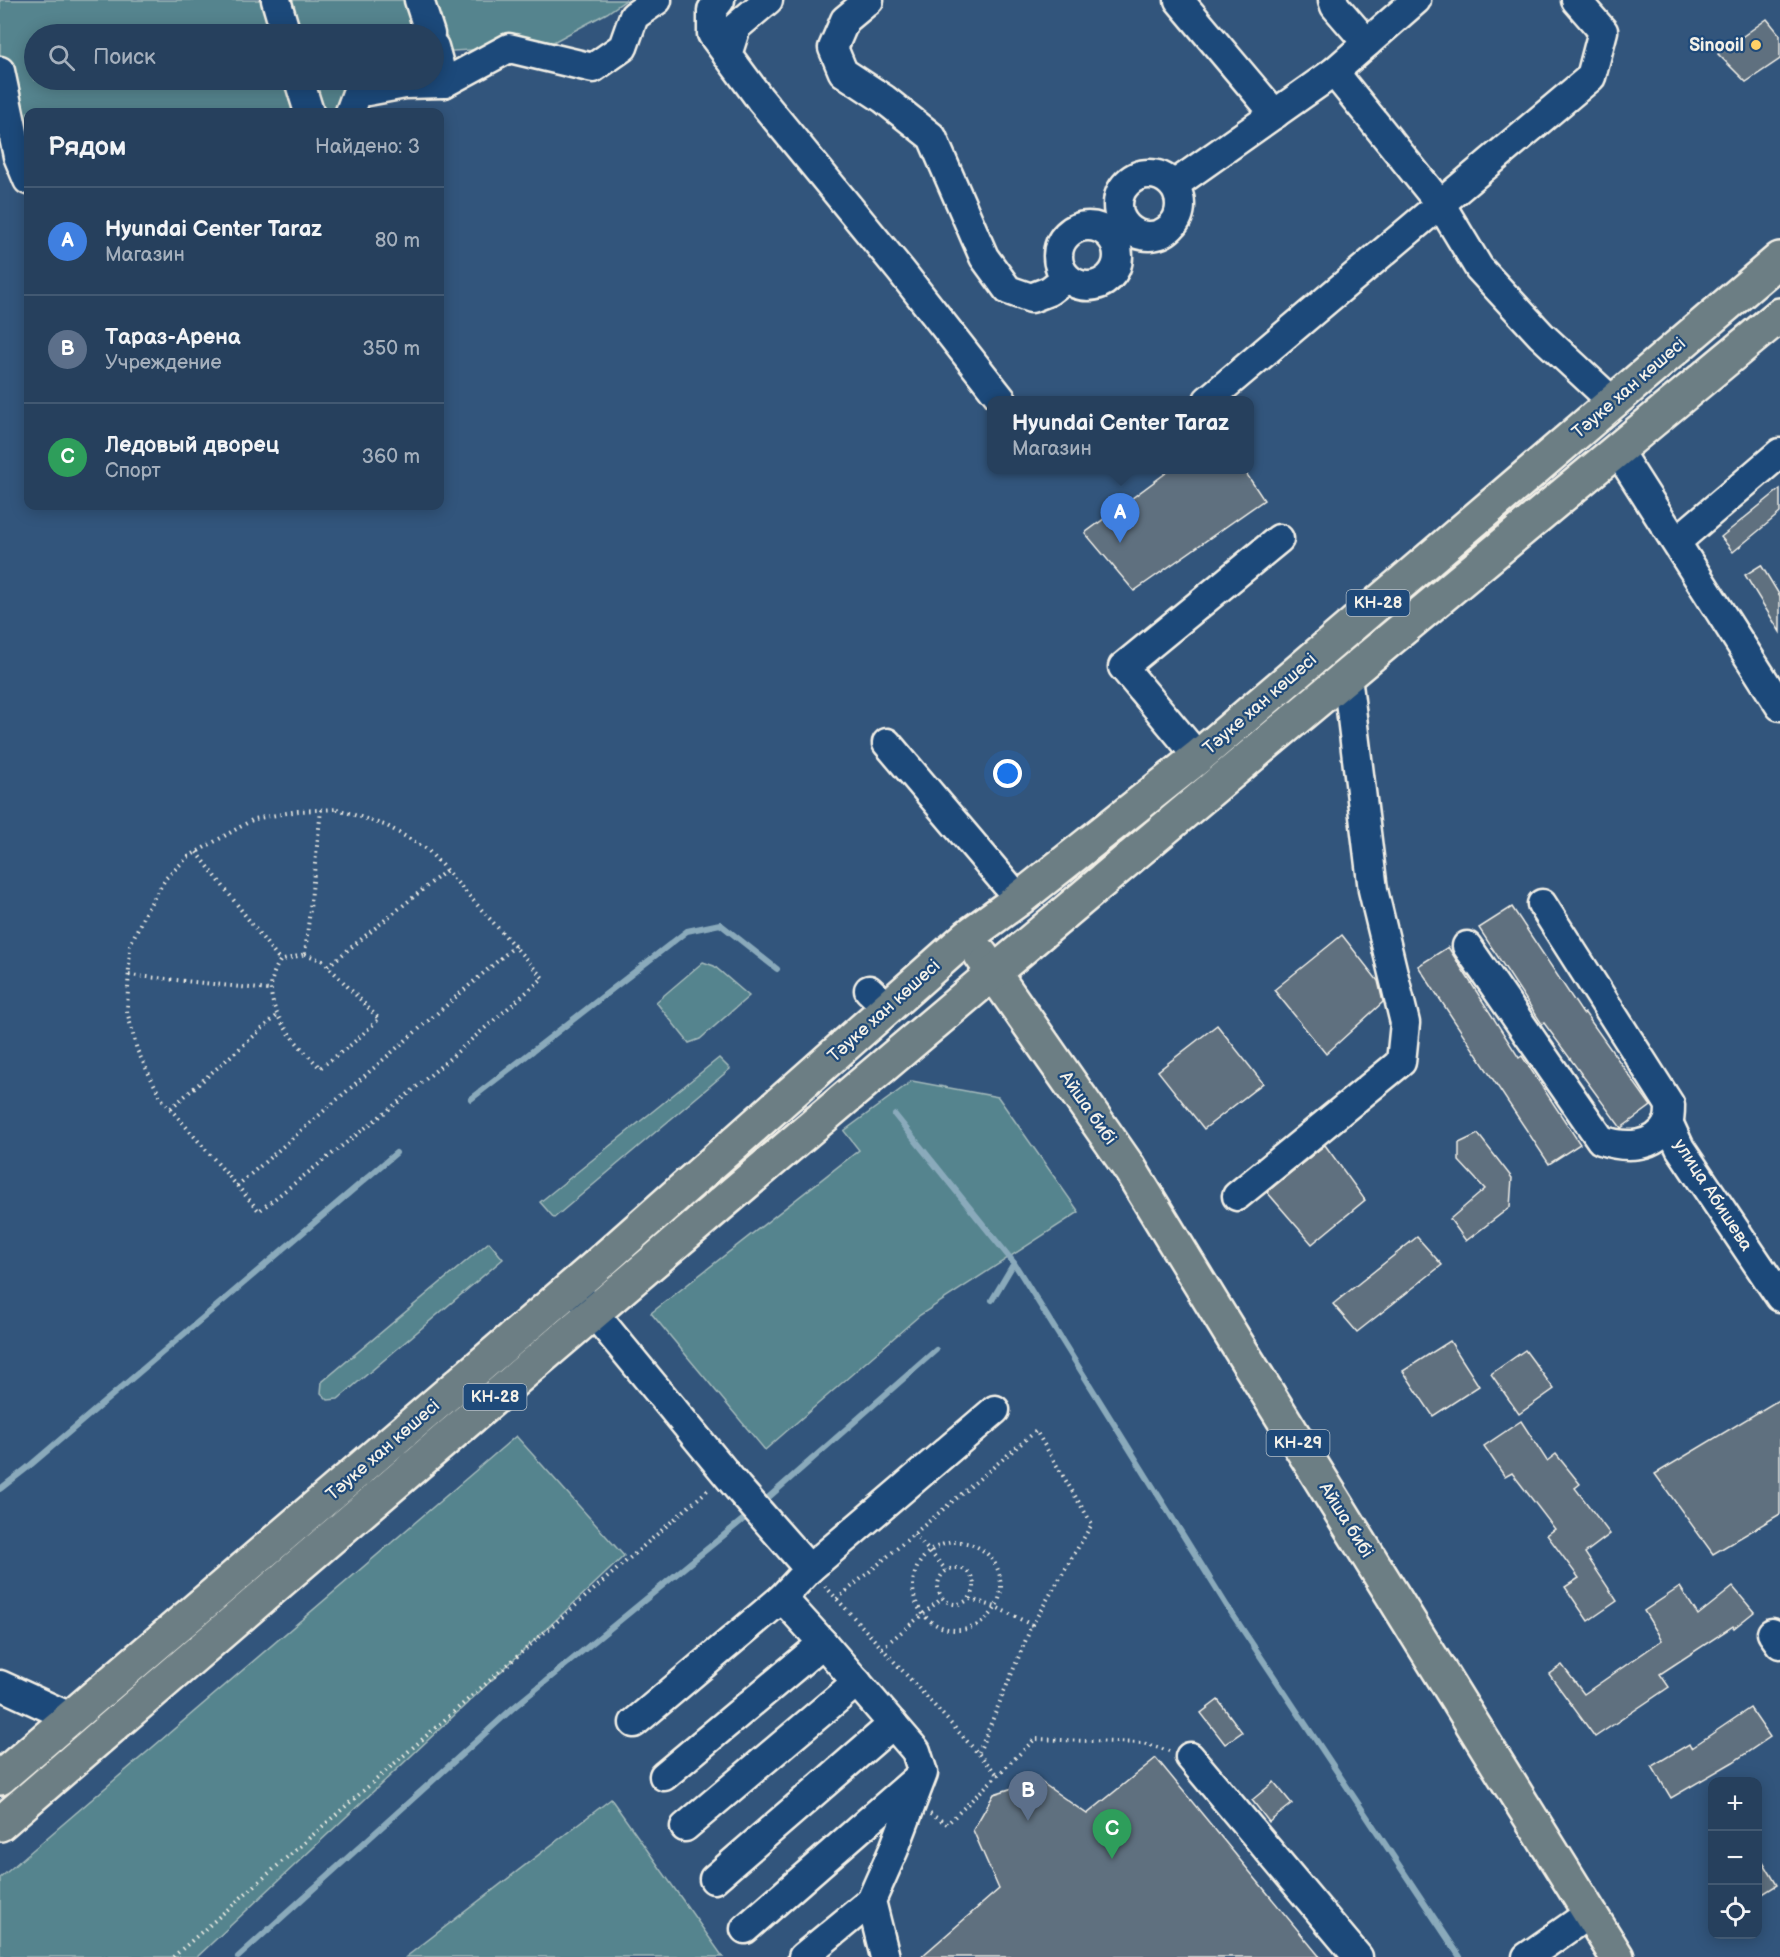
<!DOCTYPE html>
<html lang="ru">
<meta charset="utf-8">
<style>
:root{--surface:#26405d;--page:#2e4763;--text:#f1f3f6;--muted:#a4afbc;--line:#425972;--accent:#8c9099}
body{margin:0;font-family:"Balsamiq Sans",sans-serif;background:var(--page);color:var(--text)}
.controls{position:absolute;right:18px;bottom:18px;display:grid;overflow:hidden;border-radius:12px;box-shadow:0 3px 15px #0003}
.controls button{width:54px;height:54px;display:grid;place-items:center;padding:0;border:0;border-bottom:2px solid var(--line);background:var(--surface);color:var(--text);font:30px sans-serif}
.you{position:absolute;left:1008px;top:774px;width:21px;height:21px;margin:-15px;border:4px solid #fff;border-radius:50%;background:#1a73e8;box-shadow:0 0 0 9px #1a73e833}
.badge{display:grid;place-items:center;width:39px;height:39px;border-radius:50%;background:var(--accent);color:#fff;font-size:20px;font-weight:700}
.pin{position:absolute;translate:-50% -50px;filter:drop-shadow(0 2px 3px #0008)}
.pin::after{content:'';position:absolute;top:32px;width:21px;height:18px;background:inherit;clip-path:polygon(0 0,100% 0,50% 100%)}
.popup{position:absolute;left:987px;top:396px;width:267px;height:78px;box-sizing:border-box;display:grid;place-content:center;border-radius:12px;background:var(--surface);filter:drop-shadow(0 2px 4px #0005);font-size:20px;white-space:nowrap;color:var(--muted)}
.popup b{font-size:22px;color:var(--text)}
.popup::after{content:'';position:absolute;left:50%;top:100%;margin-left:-12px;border:12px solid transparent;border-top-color:var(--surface)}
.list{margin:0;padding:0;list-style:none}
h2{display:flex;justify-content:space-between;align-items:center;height:78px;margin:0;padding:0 24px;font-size:26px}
h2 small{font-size:20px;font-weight:400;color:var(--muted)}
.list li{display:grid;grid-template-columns:39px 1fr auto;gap:18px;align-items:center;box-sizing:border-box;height:108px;padding:0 24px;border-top:2px solid var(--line)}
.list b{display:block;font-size:22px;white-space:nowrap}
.list p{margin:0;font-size:20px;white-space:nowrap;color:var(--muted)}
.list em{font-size:20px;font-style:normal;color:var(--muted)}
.icon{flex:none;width:33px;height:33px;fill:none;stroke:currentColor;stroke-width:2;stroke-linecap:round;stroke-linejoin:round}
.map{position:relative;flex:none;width:1780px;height:1957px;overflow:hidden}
.search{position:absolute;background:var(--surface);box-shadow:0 3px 15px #0003;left:24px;top:24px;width:420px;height:66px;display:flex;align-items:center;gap:15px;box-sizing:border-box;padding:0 21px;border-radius:33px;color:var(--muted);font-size:22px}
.panel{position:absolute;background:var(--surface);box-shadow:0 3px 15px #0003;left:24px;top:108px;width:420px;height:402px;border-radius:12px}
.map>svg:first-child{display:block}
.green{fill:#54848e;stroke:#a4babb;stroke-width:1.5}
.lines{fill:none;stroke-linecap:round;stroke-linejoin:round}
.stream{stroke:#8aaabb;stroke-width:6}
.building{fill:#5e6f7f;stroke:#f4f1e8;stroke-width:1.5}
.minor-casing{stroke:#f4f1e8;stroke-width:33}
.major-casing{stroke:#f4f1e8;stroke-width:38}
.path{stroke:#f4f1e8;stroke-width:4;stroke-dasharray:1.5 4.5;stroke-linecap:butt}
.minor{stroke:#1f4a7a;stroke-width:28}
.major{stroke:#6c7e84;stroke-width:33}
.poi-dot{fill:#ffd166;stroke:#1f4a7a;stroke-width:2}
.labels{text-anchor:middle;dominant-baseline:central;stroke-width:4.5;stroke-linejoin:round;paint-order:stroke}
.shield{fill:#1f4a7a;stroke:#b4bfc7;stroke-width:1.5}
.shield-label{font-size:16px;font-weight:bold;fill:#f4f1e8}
.poi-label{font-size:18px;font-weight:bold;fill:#f4f1e8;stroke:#1f4a7a;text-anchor:end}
.street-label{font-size:18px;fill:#f4f1e8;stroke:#1f4a7a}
</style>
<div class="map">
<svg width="1780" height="1957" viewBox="0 0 1780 1957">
<rect width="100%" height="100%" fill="#32557c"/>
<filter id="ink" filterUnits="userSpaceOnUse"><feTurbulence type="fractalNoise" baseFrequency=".0167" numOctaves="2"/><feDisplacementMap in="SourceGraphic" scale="12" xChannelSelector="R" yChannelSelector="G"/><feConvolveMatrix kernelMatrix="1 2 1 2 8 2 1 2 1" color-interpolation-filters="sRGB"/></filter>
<g filter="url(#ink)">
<g class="green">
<path d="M0,0H626L607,13L546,46L434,52V34H34V80H390L362,112H28V146L0,128Z"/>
<path d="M703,962L714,966L749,996L700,1039L689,1043L656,1002Z"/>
<path d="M719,1058L730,1069L554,1218L540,1202Z"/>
<path d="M912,1081L998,1097L1079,1212L920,1315L765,1450L651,1313L859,1150L844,1131Z"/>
<path d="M489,1242L503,1259L338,1399L328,1400L321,1393L322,1382Z"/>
<path d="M516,1436L624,1556L197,1957H0V1878Z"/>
<path d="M611,1799L723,1957H406Z"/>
</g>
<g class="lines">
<g class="stream">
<path d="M471,1099L687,931L720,924L777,969"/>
<path d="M895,1115L1014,1263L992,1300"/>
<path d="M1014,1263L1227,1606L1460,1957"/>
<path d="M0,1489L27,1468L396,1153"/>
<path d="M761,1504L936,1350"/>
<path d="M238,1957L513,1708L751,1513"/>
</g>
</g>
<g class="building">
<path d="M1767,19L1780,35V59L1746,82L1718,54Z"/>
<path d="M1170,470H1244L1264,500L1134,591L1085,533Z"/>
<path d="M1780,489V513L1733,552L1721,537Z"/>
<path d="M1761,565L1780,596V632L1745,575Z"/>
<path d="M1512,907L1583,1014L1585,1013L1651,1106L1621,1128L1544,1023L1542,1024L1479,928Z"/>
<path d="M1342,935L1378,981L1383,1002L1326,1054L1274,990Z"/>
<path d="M1448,947L1519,1058L1522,1056L1580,1144L1549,1164L1418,966Z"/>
<path d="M1217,1025L1263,1083L1204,1129L1158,1071Z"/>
<path d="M1478,1134L1512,1178L1510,1207L1466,1241L1450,1219L1485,1189L1459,1161V1143Z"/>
<path d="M1325,1145L1365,1200L1312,1244L1267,1192Z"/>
<path d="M1417,1237L1442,1265L1357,1332L1333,1304Z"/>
<path d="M1450,1341L1479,1386L1433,1416L1403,1371Z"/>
<path d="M1525,1350L1554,1389L1519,1414L1491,1374Z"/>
<path d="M1780,1399V1514L1713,1554L1655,1474Z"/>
<path d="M1521,1421L1547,1461L1556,1454L1580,1484L1575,1488L1610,1534L1585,1553L1617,1601L1588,1621L1565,1587L1579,1578L1547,1535L1555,1529L1512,1473L1505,1477L1484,1446Z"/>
<path d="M1680,1587L1698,1615L1733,1587L1754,1612L1734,1628L1733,1626L1660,1674L1669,1687L1595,1737L1549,1674L1562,1665L1584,1694L1662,1640L1644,1611Z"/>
<path d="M1218,1700L1242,1732L1225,1744L1201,1713Z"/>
<path d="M1750,1708L1770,1737L1733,1762L1671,1798L1652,1766L1689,1744L1691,1748Z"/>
<path d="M1156,1758L1320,1957H921L999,1889L973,1830L994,1794L1038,1780L1087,1814Z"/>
<path d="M1274,1782L1292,1804L1269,1822L1252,1800Z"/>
<path d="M1758,1853L1777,1885L1758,1897Z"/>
</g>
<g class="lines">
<defs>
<g id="minor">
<path d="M276,0L286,34"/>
<path d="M419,0L430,34"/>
<path d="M720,0L712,10V34L760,99L901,271L1002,400"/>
<path d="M869,0L845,20L833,48L843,72L884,99L932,137L984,257L1008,290L1031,298L1049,291L1066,278"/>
<path d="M1179,0L1275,114"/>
<path d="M1333,0L1335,6L1367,43"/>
<path d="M434,47L444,83L509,48L593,68L623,47L634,16L657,0"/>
<path d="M727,55L736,27L768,0"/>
<path d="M0,71L18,156L28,180"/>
<path d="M1334,72L1441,205L1479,268L1541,335L1613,402"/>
<path d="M299,80L309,112"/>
<path d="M350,112L357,93L405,84L444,83"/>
<circle cx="1149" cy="205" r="31"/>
<path d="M1174,185L1334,72L1416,0"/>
<circle cx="1088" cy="256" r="30"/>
<path d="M1208,400L1591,77L1603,31L1576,0"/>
<path d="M1617,450L1780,706"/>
<path d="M1676,542L1780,453"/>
<path d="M887,743L1019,899"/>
<path d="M1198,757L1123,667L1279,539"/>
<path d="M1467,946L1601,1140C1624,1148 1655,1149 1668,1123C1670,1118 1670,1110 1670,1105L1542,904"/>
<path d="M869,990L888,1008"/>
<path d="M1668,1122L1680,1148L1780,1297"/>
<path d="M1237,1196L1401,1062L1405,1023L1373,890L1347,676"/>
<path d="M579,1295L738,1488L809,1569"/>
<path d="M782,1598L823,1643L916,1751L923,1773L894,1849L871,1901L885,1957"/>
<path d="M1772,1633L1780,1644"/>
<path d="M0,1685L70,1717"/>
<path d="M634,1723L782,1598L809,1569L995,1410"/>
<path d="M1190,1757L1358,1957"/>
<path d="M664,1776L823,1643"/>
<path d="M685,1827L857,1682"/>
<path d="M714,1879L893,1724"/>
<path d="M745,1929L920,1776"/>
<path d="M803,1957L871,1901"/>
<path d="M1527,1957L1590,1913"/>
</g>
<g id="major">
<path d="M981,955L1130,1169L1235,1341L1617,1957"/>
<path d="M0,1778L593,1269L968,936L1019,899L1198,757L1780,259"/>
<path d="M0,1824C587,1314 1181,811 1780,315"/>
</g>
</defs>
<use href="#minor" class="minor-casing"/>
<use href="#major" class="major-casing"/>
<g class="path">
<path d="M337,809L387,826L427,849L543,978L406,1096L259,1211L161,1098L137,1050L127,1011L130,945L146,911L166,878L188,857L254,819L298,811Z"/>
<path d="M197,852L280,961"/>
<path d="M305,954L323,961L379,1019L352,1044L320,1068C293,1039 253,1002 280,961Z"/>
<path d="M305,954L321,810"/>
<path d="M328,966L447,870"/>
<path d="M129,975L269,990"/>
<path d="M171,1108L278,1015"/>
<path d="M237,1186L515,946"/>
<path d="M914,1534L946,1570"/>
<circle cx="957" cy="1586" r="44"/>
<circle cx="956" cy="1586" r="18"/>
<path d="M825,1586L997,1774"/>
<path d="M837,1599L1036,1431L1092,1524L1032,1625"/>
<path d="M970,1599L996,1607L1032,1625L979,1752"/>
<path d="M882,1648L941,1599"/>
<path d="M930,1814L947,1824L1035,1739L1143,1743L1169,1751"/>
<path d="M173,1957L710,1488"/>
</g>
<use href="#minor" class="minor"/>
<use href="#major" class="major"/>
</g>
</g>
<circle class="poi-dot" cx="1756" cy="45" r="6"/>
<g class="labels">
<g class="shield">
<rect x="1346.5" y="590" width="63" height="26" rx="4.5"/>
<rect x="463.5" y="1384" width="63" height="26" rx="4.5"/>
<rect x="1266.5" y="1430" width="63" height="26" rx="4.5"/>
</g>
<g class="shield-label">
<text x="1378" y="603">КН-28</text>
<text x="495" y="1397">КН-28</text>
<text x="1298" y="1443">КН-29</text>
</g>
<g class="poi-label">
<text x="1744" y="45">Sinooil</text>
</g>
<g class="street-label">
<text transform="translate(1629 388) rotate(-41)">Тәуке хан көшесі</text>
<text transform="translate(1260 704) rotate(-41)">Тәуке хан көшесі</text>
<text transform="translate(884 1011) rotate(-42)">Тәуке хан көшесі</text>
<text transform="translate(1088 1108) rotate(55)">Айша бибі</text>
<text transform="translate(1713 1195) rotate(57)">улица Абишева</text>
<text transform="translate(383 1450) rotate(-41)">Тәуке хан көшесі</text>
<text transform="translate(1346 1520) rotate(58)">Айша бибі</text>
</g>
</g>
</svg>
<div class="controls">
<button>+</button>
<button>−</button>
<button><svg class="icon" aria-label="locate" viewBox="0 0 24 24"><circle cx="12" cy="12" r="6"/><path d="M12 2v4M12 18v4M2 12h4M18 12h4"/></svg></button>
</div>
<div class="you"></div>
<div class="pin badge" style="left:1120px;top:543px;background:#3f7fe0">A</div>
<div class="popup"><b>Hyundai Center Taraz</b>Магазин</div>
<div class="pin badge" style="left:1028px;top:1821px;background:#5c6f8a">B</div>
<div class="pin badge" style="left:1112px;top:1859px;background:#2e9e5b">C</div>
<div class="search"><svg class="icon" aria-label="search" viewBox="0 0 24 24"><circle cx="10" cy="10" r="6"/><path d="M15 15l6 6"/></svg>Поиск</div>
<section class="panel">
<h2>Рядом<small>Найдено: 3</small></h2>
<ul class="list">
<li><span class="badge" style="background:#3f7fe0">A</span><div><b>Hyundai Center Taraz</b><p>Магазин</p></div><em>80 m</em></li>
<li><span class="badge" style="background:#5c6f8a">B</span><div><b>Тараз-Арена</b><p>Учреждение</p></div><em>350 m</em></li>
<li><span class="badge" style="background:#2e9e5b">C</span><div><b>Ледовый дворец</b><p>Спорт</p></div><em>360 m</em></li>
</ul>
</section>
</div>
